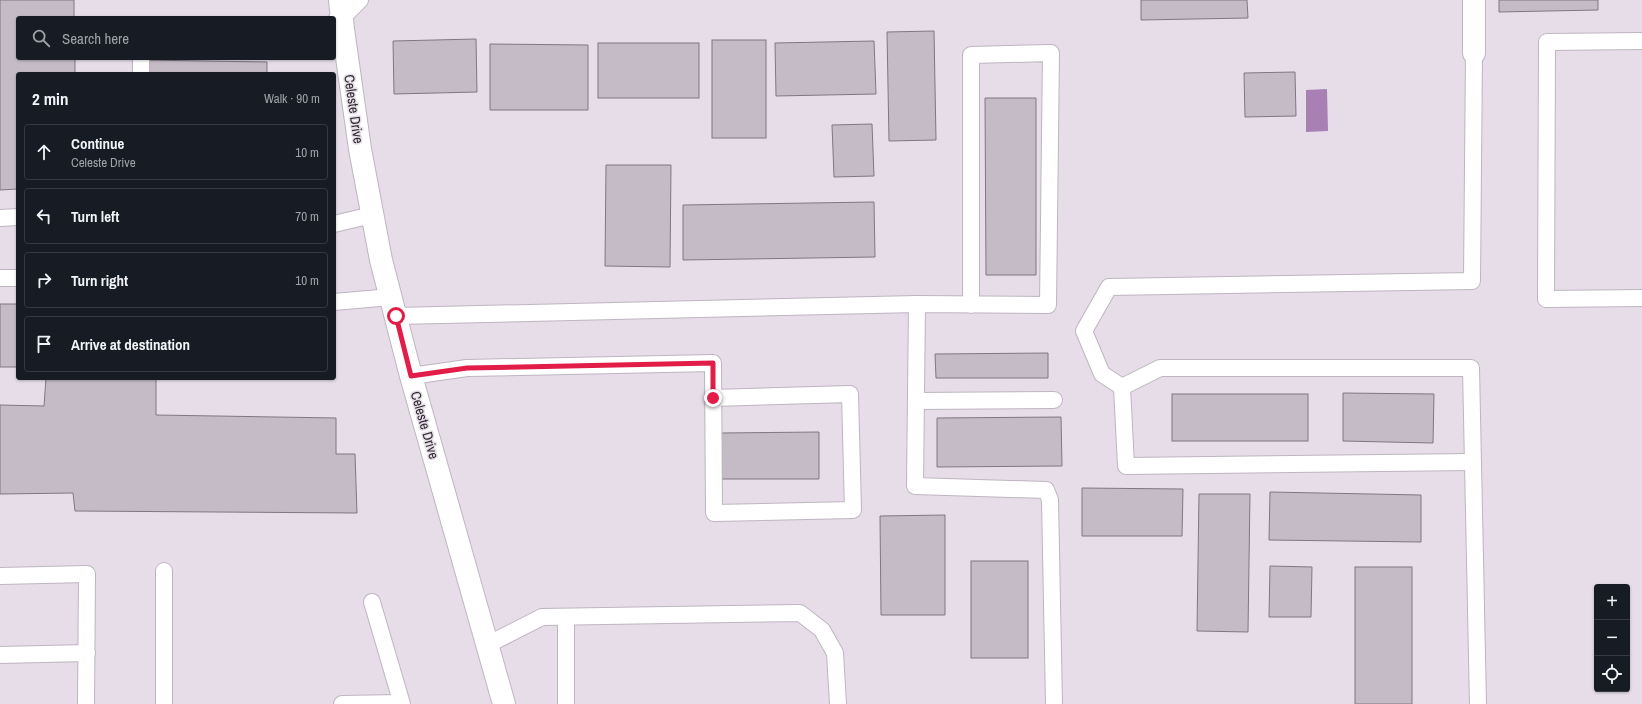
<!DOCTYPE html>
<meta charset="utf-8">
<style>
:root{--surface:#171b24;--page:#242831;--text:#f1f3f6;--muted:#9ea1a6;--line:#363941}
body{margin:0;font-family:"Archivo Narrow",sans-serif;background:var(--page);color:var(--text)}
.controls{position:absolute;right:12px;bottom:12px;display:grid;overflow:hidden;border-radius:4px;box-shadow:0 1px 3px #0004}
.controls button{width:36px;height:36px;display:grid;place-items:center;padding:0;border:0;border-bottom:1px solid var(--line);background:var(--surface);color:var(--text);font:20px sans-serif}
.stop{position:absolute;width:12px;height:12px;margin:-9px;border:3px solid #e11d48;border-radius:50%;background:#fff}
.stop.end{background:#e11d48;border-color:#fff;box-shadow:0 1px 4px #0008}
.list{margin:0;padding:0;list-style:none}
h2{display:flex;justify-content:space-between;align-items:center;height:52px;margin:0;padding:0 16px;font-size:17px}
h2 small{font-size:13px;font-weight:400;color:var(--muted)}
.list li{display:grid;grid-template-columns:26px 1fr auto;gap:12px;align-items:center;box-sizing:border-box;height:56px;margin:0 8px 8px;padding:0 8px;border:1px solid var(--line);border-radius:4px}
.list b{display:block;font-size:15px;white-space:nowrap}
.list p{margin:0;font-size:13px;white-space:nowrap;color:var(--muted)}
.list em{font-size:13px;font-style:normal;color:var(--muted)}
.icon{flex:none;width:22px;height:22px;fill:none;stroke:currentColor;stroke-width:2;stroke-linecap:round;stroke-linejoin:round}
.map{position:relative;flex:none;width:1642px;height:704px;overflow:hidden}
.search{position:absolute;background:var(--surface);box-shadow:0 1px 3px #0004;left:16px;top:16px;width:320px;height:44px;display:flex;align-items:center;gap:10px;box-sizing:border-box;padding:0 14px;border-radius:4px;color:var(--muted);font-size:15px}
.panel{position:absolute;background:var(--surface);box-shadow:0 1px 3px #0004;left:16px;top:72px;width:320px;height:308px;border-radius:4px}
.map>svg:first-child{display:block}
.water{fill:#a980b3}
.building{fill:#c4bbc6;stroke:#807782}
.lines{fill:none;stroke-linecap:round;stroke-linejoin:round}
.service-casing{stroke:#beb5c0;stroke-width:18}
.minor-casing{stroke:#beb5c0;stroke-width:24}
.tertiary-casing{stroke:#beb5c0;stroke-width:24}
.service{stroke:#fff;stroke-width:16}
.minor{stroke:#fff;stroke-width:22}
.tertiary{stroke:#fff;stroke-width:22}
.route{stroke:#e11d48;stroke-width:5}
.labels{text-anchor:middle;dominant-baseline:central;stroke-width:3;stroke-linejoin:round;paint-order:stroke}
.street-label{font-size:14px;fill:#2f2b2f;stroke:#e6dde8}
</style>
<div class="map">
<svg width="1642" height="704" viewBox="0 0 1642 704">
<rect width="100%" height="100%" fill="#e6dde8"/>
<path class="water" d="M1327,89L1328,131L1306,132V90Z"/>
<g class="building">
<path d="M0,0H74V18H18V58H75V74H18V189L0,190Z"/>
<path d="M1141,0H1247L1248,18L1141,20Z"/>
<path d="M1499,0H1598V10L1499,12Z"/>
<path d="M934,31L936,140L889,141L887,32Z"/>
<path d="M476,39L477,92L394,94L393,41Z"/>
<rect x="712" y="40" width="54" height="98"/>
<path d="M874,41L876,94L776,96L775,43Z"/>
<rect x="598" y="43" width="101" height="55"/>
<path d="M490,44L588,45V110H490Z"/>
<path d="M143,60L267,62V74H142Z"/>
<path d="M1295,72L1296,116L1245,117L1244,73Z"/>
<path d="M985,98H1036V275H986Z"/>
<path d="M872,124L874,176L834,177L832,125Z"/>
<path d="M606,165H671L670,267L605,266Z"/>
<path d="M874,202L875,257L683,260V205Z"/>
<rect x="0" y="304" width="18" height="63"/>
<path d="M1048,353V378H936L935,354Z"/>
<path d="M46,378H156V415L336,418V454H355L357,513L75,511L73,493L0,494V405L44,406Z"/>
<path d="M1343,393L1434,394L1433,443L1343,441Z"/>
<rect x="1172" y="394" width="136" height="47"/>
<path d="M1061,417L1062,466L937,467V418Z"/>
<path d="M819,432V479H721V433Z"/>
<path d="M1082,488L1183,489L1182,536H1082Z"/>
<path d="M1270,492L1421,495V542L1269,540Z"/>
<path d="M1199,494H1250L1248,632L1197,631Z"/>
<path d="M945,515V615H881L880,516Z"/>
<rect x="971" y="561" width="57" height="97"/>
<path d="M1270,566L1312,567L1311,617H1269Z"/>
<rect x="1355" y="567" width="57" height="137"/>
</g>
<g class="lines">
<defs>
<g id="service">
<path d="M336,20L342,18L360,0"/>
<path d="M1642,41L1547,42L1546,299L1642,298"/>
<path d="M141,58V74"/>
<path d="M0,218L18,217"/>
<path d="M334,224L372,215"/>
<path d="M0,278H18"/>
<path d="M334,302L391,297"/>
<path d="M917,304L915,486L1046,490L1050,500L1054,704"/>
<path d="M396,316L917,304L1048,305L1051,53L971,55V305"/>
<path d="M411,376L467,368L713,363L714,513L853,510L850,394L713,398"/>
<path d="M1122,387L1102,374L1084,331L1109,287L1472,281L1474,53"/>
<path d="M1122,387L1160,368H1471L1478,704"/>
<path d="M1122,387L1126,466L1473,462"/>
<path d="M916,401L1054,400"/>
<path d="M0,576L87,574L86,704"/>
<path d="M372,602L402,704"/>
<path d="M487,645L542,617L800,613L822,630L835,653L838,704"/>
<path d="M0,655L87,653"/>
<path d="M164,704V571"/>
<path d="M342,704L401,703"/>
<path d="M566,704V617"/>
</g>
<path id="minor" d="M1474,0V53"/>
<path id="tertiary" d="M340,0L343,29L360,149L381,260L411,376L504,704"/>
</defs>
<use href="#service" class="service-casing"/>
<use href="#minor" class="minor-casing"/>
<use href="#tertiary" class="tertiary-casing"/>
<use href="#service" class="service"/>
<use href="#minor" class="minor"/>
<use href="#tertiary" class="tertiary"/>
</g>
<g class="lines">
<path class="route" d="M396,316L411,376L467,368L713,363V398"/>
</g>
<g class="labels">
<g class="street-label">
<text transform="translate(354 109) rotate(82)">Celeste Drive</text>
<text transform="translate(425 425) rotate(74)">Celeste Drive</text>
</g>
</g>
</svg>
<div class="controls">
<button>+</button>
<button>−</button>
<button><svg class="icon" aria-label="locate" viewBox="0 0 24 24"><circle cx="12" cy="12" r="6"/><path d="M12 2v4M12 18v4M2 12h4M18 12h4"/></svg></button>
</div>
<div class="stop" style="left:396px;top:316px"></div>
<div class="stop end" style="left:713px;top:398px"></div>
<div class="search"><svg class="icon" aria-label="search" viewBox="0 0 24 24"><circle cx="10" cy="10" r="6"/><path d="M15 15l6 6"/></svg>Search here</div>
<section class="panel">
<h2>2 min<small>Walk · 90 m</small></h2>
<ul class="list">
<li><svg class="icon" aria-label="ahead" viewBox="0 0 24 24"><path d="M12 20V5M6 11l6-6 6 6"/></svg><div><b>Continue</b><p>Celeste Drive</p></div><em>10 m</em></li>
<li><svg class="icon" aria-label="left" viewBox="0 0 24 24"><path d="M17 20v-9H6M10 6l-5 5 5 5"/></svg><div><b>Turn left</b></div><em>70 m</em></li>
<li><svg class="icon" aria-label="right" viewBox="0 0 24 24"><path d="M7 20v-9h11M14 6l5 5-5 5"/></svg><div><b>Turn right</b></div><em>10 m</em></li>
<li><svg class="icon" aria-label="arrive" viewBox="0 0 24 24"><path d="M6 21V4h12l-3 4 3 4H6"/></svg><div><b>Arrive at destination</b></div></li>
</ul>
</section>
</div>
